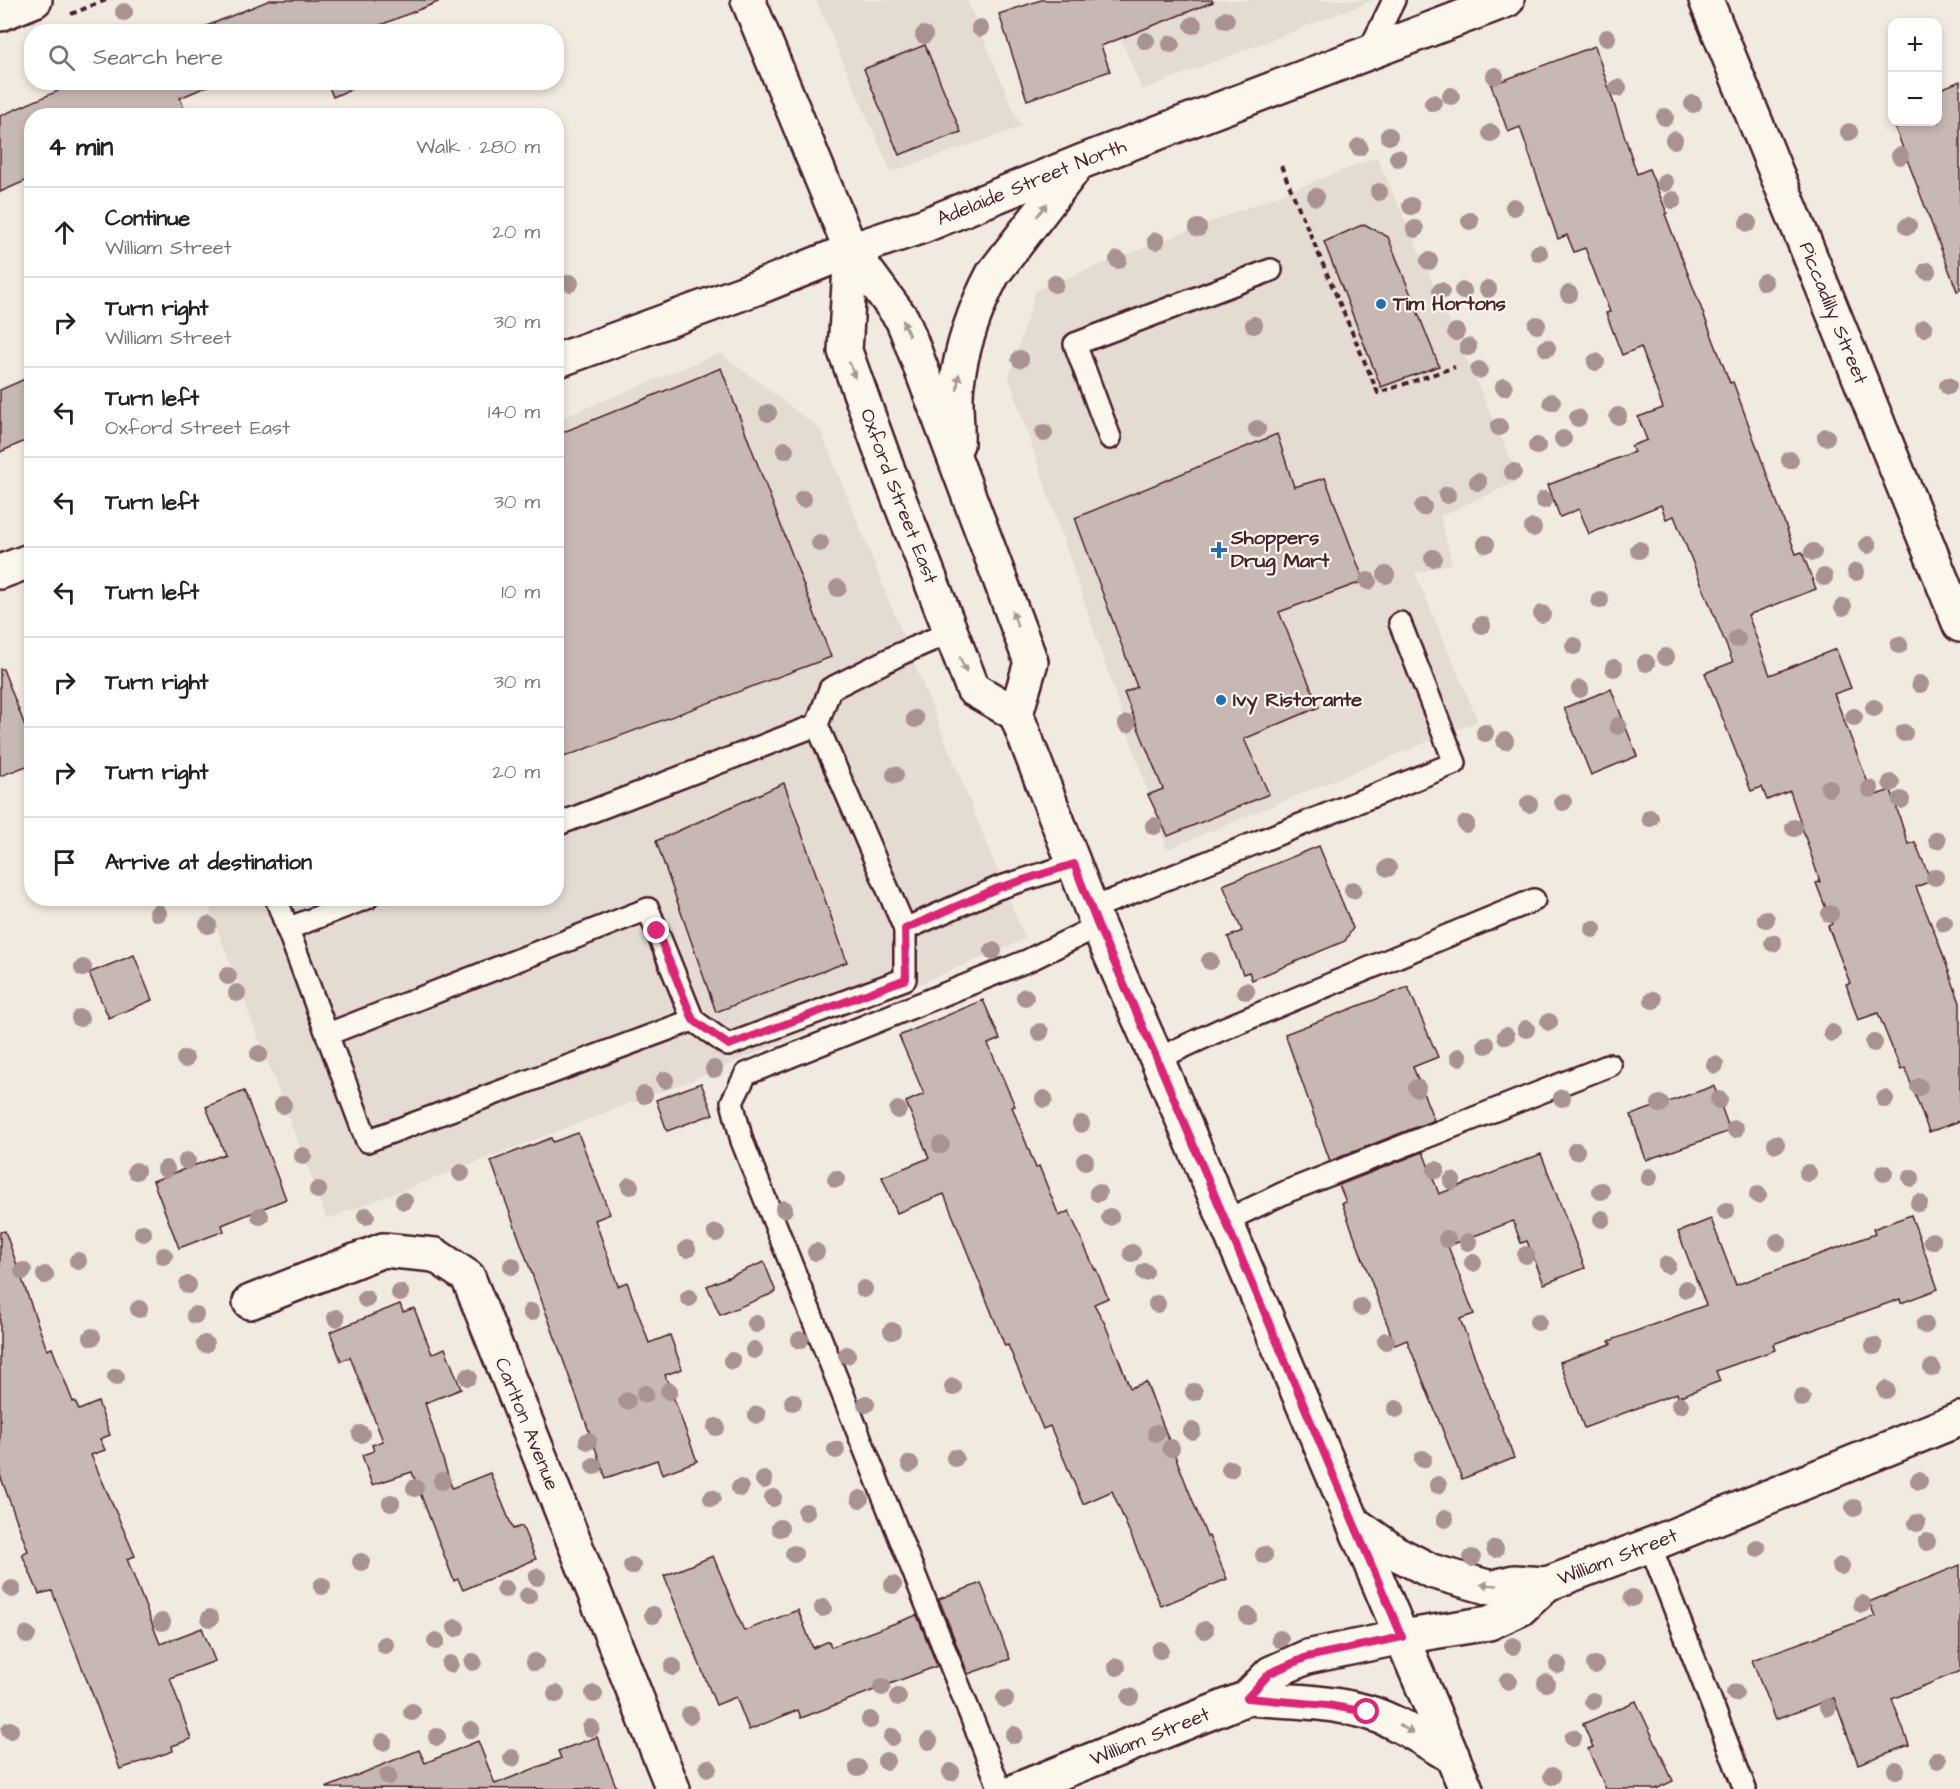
<!DOCTYPE html>
<meta charset="utf-8">
<style>
:root{--surface:#fff;--page:#f6f6f6;--text:#222;--muted:#767676;--line:#e0e0e0}
body{margin:0;font-family:"Architects Daughter",sans-serif;background:var(--page);color:var(--text)}
.controls{position:absolute;right:18px;top:18px;display:grid;overflow:hidden;border-radius:12px;box-shadow:0 3px 9px #0003}
.controls button{width:54px;height:54px;display:grid;place-items:center;padding:0;border:0;border-bottom:2px solid var(--line);background:var(--surface);color:var(--text);font:30px sans-serif}
.stop{position:absolute;width:18px;height:18px;margin:-14px;border:4px solid #db2777;border-radius:50%;background:#fff}
.stop.end{background:#db2777;border-color:#fff;box-shadow:0 2px 6px #0008}
.list{margin:0;padding:0;list-style:none}
h2{display:flex;justify-content:space-between;align-items:center;height:78px;margin:0;padding:0 24px;font-size:26px}
h2 small{font-size:20px;font-weight:400;color:var(--muted)}
.list li{display:grid;grid-template-columns:39px 1fr auto;gap:18px;align-items:center;box-sizing:border-box;height:90px;padding:0 24px;border-top:2px solid var(--line)}
.list b{display:block;font-size:22px;white-space:nowrap}
.list p{margin:0;font-size:20px;white-space:nowrap;color:var(--muted)}
.list em{font-size:20px;font-style:normal;color:var(--muted)}
.icon{flex:none;width:33px;height:33px;fill:none;stroke:currentColor;stroke-width:2;stroke-linecap:round;stroke-linejoin:round}
.map{position:relative;flex:none;width:1960px;height:1789px;overflow:hidden}
.search{position:absolute;background:var(--surface);box-shadow:0 3px 9px #0003;left:24px;top:24px;width:540px;height:66px;display:flex;align-items:center;gap:15px;box-sizing:border-box;padding:0 21px;border-radius:24px;color:var(--muted);font-size:22px}
.panel{position:absolute;background:var(--surface);box-shadow:0 3px 9px #0003;left:24px;top:108px;width:540px;height:798px;border-radius:24px}
.map>svg:first-child{display:block}
.built{fill:#e4dbd2}
.building{fill:#c8b8b3;stroke:#4a1f2b;stroke-width:1.5}
.lines{fill:none;stroke-linecap:round;stroke-linejoin:round}
.lane-casing{stroke:#4a1f2b;stroke-width:26}
.street-casing{stroke:#4a1f2b;stroke-width:38}
.secondary-casing{stroke:#4a1f2b;stroke-width:38}
.path{stroke:#4a1f2b;stroke-width:4;stroke-dasharray:6 4.5;stroke-linecap:butt}
.lane{stroke:#fbf7ec;stroke-width:21}
.street{stroke:#fbf7ec;stroke-width:33}
.secondary{stroke:#fbf7ec;stroke-width:33}
.tree{fill:#a89292}
.oneway{fill:#ab9695}
.route{stroke:#db2777;stroke-width:8}
.poi-dot{fill:#1f6fb2;stroke:#fbf7ec;stroke-width:2}
.labels{text-anchor:middle;dominant-baseline:central;stroke-width:4.5;stroke-linejoin:round;paint-order:stroke}
.street-label{font-size:20px;fill:#4a1f2b;stroke:#fbf7ec}
.poi-label{font-size:20px;font-weight:bold;fill:#4a1f2b;stroke:#fbf7ec;text-anchor:start}
</style>
<div class="map">
<svg width="1960" height="1789" viewBox="0 0 1960 1789">
<rect width="100%" height="100%" fill="#f0eae0"/>
<filter id="ink" filterUnits="userSpaceOnUse"><feTurbulence type="fractalNoise" baseFrequency=".0167" numOctaves="2"/><feDisplacementMap in="SourceGraphic" scale="12" xChannelSelector="R" yChannelSelector="G"/><feConvolveMatrix kernelMatrix="1 2 1 2 8 2 1 2 1" color-interpolation-filters="sRGB"/></filter>
<g filter="url(#ink)">
<g class="built">
<path d="M816,0H967L1021,127L891,172Z"/>
<path d="M1105,0H1374L1142,90Z"/>
<path d="M1377,157L1520,480L1440,516L1452,563L1415,573L1478,721L1167,849L1009,377L1036,290Z"/>
<path d="M720,353L820,429L1025,939L702,1076L327,1219L206,899L556,898L557,420Z"/>
</g>
<g class="building">
<path d="M270,0H437L438,2L363,32H192Z"/>
<path d="M1041,0H1212L1213,2L1101,46L1110,71L1027,100L999,14Z"/>
<path d="M925,45L961,132L899,155L864,69Z"/>
<path d="M1595,46L1637,174L1649,169L1667,213L1665,214L1730,383L1733,382L1796,554L1802,552L1816,589L1748,615L1770,675L1836,649L1851,688L1834,694L1873,796L1891,790L1908,844L1915,842L1931,881L1916,887L1939,944L1960,1003V1121L1929,1132L1905,1068L1901,1070L1878,1013L1858,1020L1846,984L1850,983L1828,926L1832,924L1816,883L1820,882L1790,791L1767,800L1762,787L1751,791L1705,673L1733,662L1674,516L1666,519L1661,505L1589,534L1579,509L1560,517L1548,485L1634,452L1631,446L1647,440L1638,417L1663,408L1641,347L1622,355L1606,313L1610,312L1585,248L1574,252L1567,235L1558,239L1520,127L1508,132L1491,85Z"/>
<path d="M1960,81V290L1957,291L1893,122H1938V90Z"/>
<path d="M53,82H217L180,98L187,116H32V178L0,192V116L58,91Z"/>
<path d="M327,82H362L363,84L333,97Z"/>
<path d="M1364,224L1388,237L1439,366L1381,387L1324,242Z"/>
<path d="M721,368L831,657L556,760V435Z"/>
<path d="M32,376V438L0,452V390Z"/>
<path d="M1277,434L1294,487L1325,478L1364,581L1279,612L1319,707L1244,739L1269,794L1168,836L1148,795L1163,789L1124,693L1137,687L1075,518Z"/>
<path d="M0,669H3L32,744V764L0,776Z"/>
<path d="M1611,689L1637,756L1591,775L1564,708Z"/>
<path d="M784,783L847,962L716,1012L656,841Z"/>
<path d="M1319,846L1353,928L1345,941L1252,980L1249,972L1243,974L1228,937L1242,931L1223,885Z"/>
<path d="M134,955L152,1000L109,1018L89,973Z"/>
<path d="M1408,987L1438,1057L1413,1067L1434,1120L1330,1161L1285,1034Z"/>
<path d="M983,1000L1000,1039L988,1044L1015,1106L1012,1107L1036,1168L1039,1166L1059,1216L1069,1211L1095,1270L1096,1269L1108,1298L1094,1304L1105,1324L1130,1388L1146,1382L1207,1537L1209,1536L1227,1579L1161,1606L1112,1491L1083,1504L1050,1426L1043,1429L1008,1345L1005,1346L944,1194L897,1213L882,1177L929,1158L906,1102L924,1094L899,1036Z"/>
<path d="M701,1083L713,1114L667,1131L656,1100Z"/>
<path d="M1714,1086L1730,1131L1646,1160L1631,1115Z"/>
<path d="M244,1091L286,1199L222,1225L224,1231L179,1248L153,1181L225,1154L206,1107Z"/>
<path d="M578,1133L610,1214L595,1220L618,1286L627,1282L649,1343L670,1335L682,1369L665,1375L697,1461L662,1474L657,1460L606,1478L491,1161L551,1138L553,1142Z"/>
<path d="M1423,1152L1439,1194L1541,1154L1585,1268L1544,1284L1527,1241L1521,1243L1513,1221L1448,1246L1474,1314L1460,1319L1514,1458L1462,1479L1407,1340L1395,1345L1342,1203L1346,1202L1339,1185Z"/>
<path d="M1911,1215L1938,1289L1901,1303L1900,1299L1773,1344L1775,1350L1716,1371L1720,1381L1678,1397L1677,1393L1584,1428L1560,1362L1611,1344L1609,1341L1706,1305L1678,1232L1711,1219L1736,1285L1875,1234L1873,1229Z"/>
<path d="M5,1231L47,1350L52,1348L73,1402L75,1401L79,1410L98,1402L110,1435L100,1439L105,1450L91,1455L135,1556L127,1559L160,1644L202,1628L215,1661L170,1678L191,1739L172,1746L173,1751L120,1769L97,1706L52,1591L39,1594L22,1554L28,1551L0,1475V1232Z"/>
<path d="M764,1262L776,1292L720,1315L707,1286Z"/>
<path d="M400,1304L403,1312L414,1308L432,1354L445,1348L461,1389L425,1403L452,1488L490,1473L513,1529L522,1526L536,1559L463,1590L458,1579L454,1581L412,1472L372,1485L362,1455L374,1451L372,1445L383,1441L350,1357L341,1361L330,1332Z"/>
<path d="M713,1556L744,1631L798,1610L813,1648L829,1641L831,1647L917,1615L937,1666L801,1718L798,1710L749,1730L736,1697L716,1705L664,1576Z"/>
<path d="M1960,1565V1671L1892,1699L1909,1745L1858,1764L1834,1698L1775,1720L1752,1660L1875,1616L1869,1602Z"/>
<path d="M981,1583L1010,1659L968,1674L939,1599Z"/>
<path d="M1636,1701L1673,1781L1656,1789H1606L1588,1749L1593,1747L1583,1724Z"/>
<path d="M597,1737L617,1789L326,1788L419,1750L425,1763L478,1741L495,1784L561,1758L558,1751Z"/>
</g>
<g class="lines">
<defs>
<g id="lane">
<path d="M1368,53L1394,0"/>
<path d="M1110,438L1075,344L1271,270"/>
<path d="M556,825L817,725"/>
<path d="M276,898L367,1141L693,1020L728,1045L905,979V929L998,888L1074,864"/>
<path d="M1091,909L1455,763L1400,623"/>
<path d="M287,929L367,898"/>
<path d="M905,929L817,725L830,689L900,654L950,632"/>
<path d="M328,1034L648,909L693,1020"/>
<path d="M1157,1059L1220,1030L1534,900"/>
<path d="M1225,1221L1288,1191L1610,1065"/>
<path d="M1650,1545L1745,1789"/>
<path d="M1000,1789L742,1141L732,1102L746,1074L1029,960L1098,926"/>
</g>
<g id="street">
<path id="s1" d="M1706,0L1960,625"/>
<path d="M0,14L35,0"/>
<path id="s2" d="M250,1302L383,1250L435,1255L468,1277L673,1789"/>
<path d="M1355,1524L1396,1553L1431,1571L1491,1588L1514,1582L1547,1584"/>
<path d="M1247,1698C1287,1701 1329,1701 1367,1712C1398,1721 1425,1741 1453,1757"/>
<path id="s3" d="M1019,1789L1247,1698L1271,1673L1307,1657L1402,1637L1489,1623L1520,1609L1547,1584L1650,1545L1960,1419"/>
</g>
<g id="secondary">
<path d="M748,0L851,250L902,319L907,331L1031,662L1016,714L1098,926L1157,1059L1466,1789"/>
<path id="s4" d="M851,250L845,351L889,473L973,689L1016,714"/>
<path id="s5" d="M556,361L759,287L851,250L923,226L1078,163L1507,0"/>
<path d="M957,444C958,424 954,403 957,384C961,348 976,306 993,274L1077,165"/>
<path d="M0,572L32,560"/>
</g>
</defs>
<use href="#lane" class="lane-casing"/>
<use href="#street" class="street-casing"/>
<use href="#secondary" class="secondary-casing"/>
<g class="path">
<path d="M71,14L106,0"/>
<path d="M1281,166L1378,393L1455,367"/>
</g>
<use href="#lane" class="lane"/>
<use href="#street" class="street"/>
<use href="#secondary" class="secondary"/>
</g>
<g class="tree">
<circle cx="124" cy="12" r="9"/>
<circle cx="1226" cy="20" r="9"/>
<circle cx="1193" cy="25" r="9"/>
<circle cx="980" cy="28" r="9"/>
<circle cx="924" cy="35" r="9"/>
<circle cx="1607" cy="38" r="9"/>
<circle cx="1146" cy="41" r="9"/>
<circle cx="1171" cy="44" r="9"/>
<circle cx="1495" cy="76" r="9"/>
<circle cx="1618" cy="88" r="9"/>
<circle cx="1451" cy="96" r="9"/>
<circle cx="1433" cy="103" r="9"/>
<circle cx="1693" cy="104" r="9"/>
<circle cx="1665" cy="117" r="9"/>
<circle cx="1849" cy="132" r="9"/>
<circle cx="1491" cy="133" r="9"/>
<circle cx="1389" cy="136" r="9"/>
<circle cx="1674" cy="140" r="9"/>
<circle cx="1359" cy="147" r="9"/>
<circle cx="1900" cy="156" r="9"/>
<circle cx="1398" cy="158" r="9"/>
<circle cx="1665" cy="183" r="9"/>
<circle cx="1379" cy="192" r="9"/>
<circle cx="1316" cy="197" r="9"/>
<circle cx="1673" cy="200" r="9"/>
<circle cx="1411" cy="206" r="9"/>
<circle cx="1514" cy="207" r="9"/>
<circle cx="1470" cy="221" r="9"/>
<circle cx="1748" cy="223" r="9"/>
<circle cx="1908" cy="226" r="9"/>
<circle cx="1198" cy="228" r="9"/>
<circle cx="1415" cy="229" r="9"/>
<circle cx="1156" cy="241" r="9"/>
<circle cx="1539" cy="253" r="9"/>
<circle cx="1118" cy="260" r="9"/>
<circle cx="1429" cy="261" r="9"/>
<circle cx="1927" cy="271" r="9"/>
<circle cx="1764" cy="282" r="9"/>
<circle cx="570" cy="283" r="9"/>
<circle cx="1055" cy="284" r="9"/>
<circle cx="1488" cy="289" r="9"/>
<circle cx="1441" cy="291" r="9"/>
<circle cx="1463" cy="291" r="9"/>
<circle cx="1569" cy="294" r="9"/>
<circle cx="1254" cy="325" r="9"/>
<circle cx="1537" cy="325" r="9"/>
<circle cx="1924" cy="328" r="9"/>
<circle cx="1456" cy="332" r="9"/>
<circle cx="1468" cy="347" r="9"/>
<circle cx="1547" cy="348" r="9"/>
<circle cx="1020" cy="359" r="9"/>
<circle cx="1596" cy="362" r="9"/>
<circle cx="1479" cy="370" r="9"/>
<circle cx="1948" cy="386" r="9"/>
<circle cx="1504" cy="387" r="9"/>
<circle cx="1552" cy="402" r="9"/>
<circle cx="768" cy="413" r="9"/>
<circle cx="1618" cy="416" r="9"/>
<circle cx="1578" cy="418" r="9"/>
<circle cx="1499" cy="427" r="9"/>
<circle cx="1257" cy="429" r="9"/>
<circle cx="1044" cy="433" r="9"/>
<circle cx="1826" cy="437" r="9"/>
<circle cx="1563" cy="439" r="9"/>
<circle cx="1537" cy="446" r="9"/>
<circle cx="785" cy="450" r="9"/>
<circle cx="1790" cy="460" r="9"/>
<circle cx="1513" cy="472" r="9"/>
<circle cx="1478" cy="482" r="9"/>
<circle cx="1447" cy="495" r="9"/>
<circle cx="803" cy="499" r="9"/>
<circle cx="1544" cy="500" r="9"/>
<circle cx="1423" cy="507" r="9"/>
<circle cx="1533" cy="528" r="9"/>
<circle cx="820" cy="543" r="9"/>
<circle cx="1486" cy="544" r="9"/>
<circle cx="1868" cy="545" r="9"/>
<circle cx="1639" cy="550" r="9"/>
<circle cx="1813" cy="552" r="9"/>
<circle cx="1433" cy="558" r="9"/>
<circle cx="1856" cy="572" r="9"/>
<circle cx="1386" cy="575" r="9"/>
<circle cx="1824" cy="577" r="9"/>
<circle cx="1368" cy="581" r="9"/>
<circle cx="838" cy="588" r="9"/>
<circle cx="1600" cy="600" r="9"/>
<circle cx="1843" cy="607" r="9"/>
<circle cx="1542" cy="614" r="9"/>
<circle cx="1482" cy="625" r="9"/>
<circle cx="1737" cy="639" r="9"/>
<circle cx="1899" cy="645" r="9"/>
<circle cx="1574" cy="646" r="9"/>
<circle cx="1666" cy="657" r="9"/>
<circle cx="1646" cy="663" r="9"/>
<circle cx="1614" cy="668" r="9"/>
<circle cx="1920" cy="684" r="9"/>
<circle cx="1580" cy="689" r="9"/>
<circle cx="1874" cy="708" r="9"/>
<circle cx="1854" cy="717" r="9"/>
<circle cx="915" cy="719" r="9"/>
<circle cx="1127" cy="724" r="9"/>
<circle cx="1618" cy="726" r="9"/>
<circle cx="1485" cy="733" r="9"/>
<circle cx="1904" cy="733" r="9"/>
<circle cx="1505" cy="741" r="9"/>
<circle cx="895" cy="775" r="9"/>
<circle cx="1891" cy="783" r="9"/>
<circle cx="1829" cy="788" r="9"/>
<circle cx="1870" cy="789" r="9"/>
<circle cx="1901" cy="800" r="9"/>
<circle cx="1563" cy="802" r="9"/>
<circle cx="1529" cy="804" r="9"/>
<circle cx="1650" cy="818" r="9"/>
<circle cx="1466" cy="824" r="9"/>
<circle cx="1154" cy="826" r="9"/>
<circle cx="1794" cy="828" r="9"/>
<circle cx="1937" cy="840" r="9"/>
<circle cx="1388" cy="868" r="9"/>
<circle cx="1935" cy="877" r="9"/>
<circle cx="1353" cy="890" r="9"/>
<circle cx="158" cy="913" r="9"/>
<circle cx="1830" cy="914" r="9"/>
<circle cx="1766" cy="919" r="9"/>
<circle cx="1944" cy="923" r="9"/>
<circle cx="208" cy="925" r="9"/>
<circle cx="1593" cy="929" r="9"/>
<circle cx="1773" cy="943" r="9"/>
<circle cx="993" cy="951" r="9"/>
<circle cx="1210" cy="961" r="9"/>
<circle cx="83" cy="968" r="9"/>
<circle cx="228" cy="976" r="9"/>
<circle cx="1246" cy="991" r="9"/>
<circle cx="237" cy="993" r="9"/>
<circle cx="1025" cy="997" r="9"/>
<circle cx="1653" cy="1000" r="9"/>
<circle cx="80" cy="1018" r="9"/>
<circle cx="1549" cy="1022" r="9"/>
<circle cx="1526" cy="1029" r="9"/>
<circle cx="1040" cy="1032" r="9"/>
<circle cx="1832" cy="1033" r="9"/>
<circle cx="1506" cy="1036" r="9"/>
<circle cx="1874" cy="1043" r="9"/>
<circle cx="1486" cy="1045" r="9"/>
<circle cx="259" cy="1054" r="9"/>
<circle cx="1459" cy="1057" r="9"/>
<circle cx="185" cy="1059" r="9"/>
<circle cx="1715" cy="1065" r="9"/>
<circle cx="714" cy="1069" r="9"/>
<circle cx="665" cy="1080" r="9"/>
<circle cx="1919" cy="1087" r="9"/>
<circle cx="1417" cy="1088" r="9"/>
<circle cx="644" cy="1095" r="9"/>
<circle cx="1562" cy="1098" r="9"/>
<circle cx="1044" cy="1099" r="9"/>
<circle cx="1885" cy="1099" r="9"/>
<circle cx="1719" cy="1100" r="9"/>
<circle cx="1660" cy="1104" r="9"/>
<circle cx="283" cy="1105" r="9"/>
<circle cx="898" cy="1110" r="9"/>
<circle cx="1081" cy="1124" r="9"/>
<circle cx="1735" cy="1129" r="9"/>
<circle cx="1776" cy="1144" r="9"/>
<circle cx="941" cy="1145" r="9"/>
<circle cx="1576" cy="1151" r="9"/>
<circle cx="303" cy="1156" r="9"/>
<circle cx="187" cy="1161" r="9"/>
<circle cx="1085" cy="1161" r="9"/>
<circle cx="166" cy="1169" r="9"/>
<circle cx="1436" cy="1170" r="9"/>
<circle cx="136" cy="1171" r="9"/>
<circle cx="461" cy="1173" r="9"/>
<circle cx="1808" cy="1173" r="9"/>
<circle cx="1884" cy="1173" r="9"/>
<circle cx="1649" cy="1177" r="9"/>
<circle cx="1911" cy="1178" r="9"/>
<circle cx="836" cy="1179" r="9"/>
<circle cx="1452" cy="1181" r="9"/>
<circle cx="630" cy="1186" r="9"/>
<circle cx="318" cy="1190" r="9"/>
<circle cx="1601" cy="1191" r="9"/>
<circle cx="1098" cy="1193" r="9"/>
<circle cx="1758" cy="1195" r="9"/>
<circle cx="404" cy="1201" r="9"/>
<circle cx="1919" cy="1203" r="9"/>
<circle cx="784" cy="1209" r="9"/>
<circle cx="1726" cy="1211" r="9"/>
<circle cx="260" cy="1216" r="9"/>
<circle cx="366" cy="1216" r="9"/>
<circle cx="1110" cy="1217" r="9"/>
<circle cx="1602" cy="1219" r="9"/>
<circle cx="143" cy="1233" r="9"/>
<circle cx="716" cy="1233" r="9"/>
<circle cx="1447" cy="1239" r="9"/>
<circle cx="1932" cy="1241" r="9"/>
<circle cx="1468" cy="1242" r="9"/>
<circle cx="1778" cy="1242" r="9"/>
<circle cx="687" cy="1249" r="9"/>
<circle cx="816" cy="1252" r="9"/>
<circle cx="1132" cy="1253" r="9"/>
<circle cx="1526" cy="1255" r="9"/>
<circle cx="164" cy="1256" r="9"/>
<circle cx="78" cy="1261" r="9"/>
<circle cx="1473" cy="1263" r="9"/>
<circle cx="1667" cy="1265" r="9"/>
<circle cx="512" cy="1266" r="9"/>
<circle cx="23" cy="1271" r="9"/>
<circle cx="1145" cy="1272" r="9"/>
<circle cx="45" cy="1275" r="9"/>
<circle cx="188" cy="1285" r="9"/>
<circle cx="864" cy="1289" r="9"/>
<circle cx="1686" cy="1289" r="9"/>
<circle cx="400" cy="1293" r="9"/>
<circle cx="689" cy="1298" r="9"/>
<circle cx="366" cy="1299" r="9"/>
<circle cx="1157" cy="1304" r="9"/>
<circle cx="1361" cy="1307" r="9"/>
<circle cx="139" cy="1309" r="9"/>
<circle cx="531" cy="1312" r="9"/>
<circle cx="195" cy="1315" r="9"/>
<circle cx="336" cy="1318" r="9"/>
<circle cx="1538" cy="1322" r="9"/>
<circle cx="756" cy="1324" r="9"/>
<circle cx="1925" cy="1325" r="9"/>
<circle cx="892" cy="1331" r="9"/>
<circle cx="92" cy="1337" r="9"/>
<circle cx="800" cy="1340" r="9"/>
<circle cx="1386" cy="1341" r="9"/>
<circle cx="205" cy="1344" r="9"/>
<circle cx="1874" cy="1346" r="9"/>
<circle cx="754" cy="1350" r="9"/>
<circle cx="847" cy="1355" r="9"/>
<circle cx="732" cy="1361" r="9"/>
<circle cx="1932" cy="1368" r="9"/>
<circle cx="116" cy="1377" r="9"/>
<circle cx="468" cy="1377" r="9"/>
<circle cx="953" cy="1387" r="9"/>
<circle cx="1886" cy="1390" r="9"/>
<circle cx="669" cy="1391" r="9"/>
<circle cx="1194" cy="1392" r="9"/>
<circle cx="645" cy="1394" r="9"/>
<circle cx="1802" cy="1398" r="9"/>
<circle cx="627" cy="1401" r="9"/>
<circle cx="793" cy="1402" r="9"/>
<circle cx="866" cy="1404" r="9"/>
<circle cx="1680" cy="1405" r="9"/>
<circle cx="1396" cy="1409" r="9"/>
<circle cx="757" cy="1415" r="9"/>
<circle cx="716" cy="1427" r="9"/>
<circle cx="1192" cy="1431" r="9"/>
<circle cx="1156" cy="1433" r="9"/>
<circle cx="361" cy="1434" r="9"/>
<circle cx="588" cy="1441" r="9"/>
<circle cx="1171" cy="1448" r="9"/>
<circle cx="836" cy="1450" r="9"/>
<circle cx="955" cy="1458" r="9"/>
<circle cx="1423" cy="1459" r="9"/>
<circle cx="910" cy="1464" r="9"/>
<circle cx="594" cy="1466" r="9"/>
<circle cx="1230" cy="1469" r="9"/>
<circle cx="764" cy="1480" r="9"/>
<circle cx="442" cy="1481" r="9"/>
<circle cx="1919" cy="1481" r="9"/>
<circle cx="1438" cy="1485" r="9"/>
<circle cx="415" cy="1488" r="9"/>
<circle cx="740" cy="1488" r="9"/>
<circle cx="712" cy="1498" r="9"/>
<circle cx="773" cy="1498" r="9"/>
<circle cx="860" cy="1499" r="9"/>
<circle cx="391" cy="1503" r="9"/>
<circle cx="1854" cy="1508" r="9"/>
<circle cx="806" cy="1512" r="9"/>
<circle cx="1445" cy="1519" r="9"/>
<circle cx="1917" cy="1523" r="9"/>
<circle cx="780" cy="1528" r="9"/>
<circle cx="1927" cy="1542" r="9"/>
<circle cx="1757" cy="1548" r="9"/>
<circle cx="1495" cy="1549" r="9"/>
<circle cx="794" cy="1554" r="9"/>
<circle cx="1264" cy="1555" r="9"/>
<circle cx="1472" cy="1558" r="9"/>
<circle cx="361" cy="1562" r="9"/>
<circle cx="632" cy="1566" r="9"/>
<circle cx="1841" cy="1566" r="9"/>
<circle cx="537" cy="1577" r="9"/>
<circle cx="893" cy="1585" r="9"/>
<circle cx="322" cy="1586" r="9"/>
<circle cx="12" cy="1589" r="9"/>
<circle cx="505" cy="1589" r="9"/>
<circle cx="528" cy="1596" r="9"/>
<circle cx="1632" cy="1598" r="9"/>
<circle cx="1862" cy="1604" r="9"/>
<circle cx="823" cy="1608" r="9"/>
<circle cx="653" cy="1615" r="9"/>
<circle cx="1248" cy="1616" r="9"/>
<circle cx="210" cy="1618" r="9"/>
<circle cx="162" cy="1622" r="9"/>
<circle cx="456" cy="1628" r="9"/>
<circle cx="1205" cy="1630" r="9"/>
<circle cx="27" cy="1635" r="9"/>
<circle cx="1280" cy="1639" r="9"/>
<circle cx="436" cy="1641" r="9"/>
<circle cx="385" cy="1645" r="9"/>
<circle cx="1513" cy="1646" r="9"/>
<circle cx="1160" cy="1650" r="9"/>
<circle cx="473" cy="1662" r="9"/>
<circle cx="535" cy="1662" r="9"/>
<circle cx="450" cy="1664" r="9"/>
<circle cx="1558" cy="1665" r="9"/>
<circle cx="1595" cy="1665" r="9"/>
<circle cx="673" cy="1667" r="9"/>
<circle cx="1117" cy="1667" r="9"/>
<circle cx="1508" cy="1681" r="9"/>
<circle cx="1546" cy="1683" r="9"/>
<circle cx="882" cy="1687" r="9"/>
<circle cx="1735" cy="1693" r="9"/>
<circle cx="556" cy="1694" r="9"/>
<circle cx="594" cy="1694" r="9"/>
<circle cx="898" cy="1697" r="9"/>
<circle cx="1130" cy="1697" r="9"/>
<circle cx="1005" cy="1699" r="9"/>
<circle cx="1593" cy="1701" r="9"/>
<circle cx="1828" cy="1707" r="9"/>
<circle cx="412" cy="1712" r="9"/>
<circle cx="690" cy="1715" r="9"/>
<circle cx="870" cy="1720" r="9"/>
<circle cx="591" cy="1728" r="9"/>
<circle cx="10" cy="1730" r="9"/>
<circle cx="471" cy="1730" r="9"/>
<circle cx="1014" cy="1735" r="9"/>
<circle cx="437" cy="1737" r="9"/>
<circle cx="892" cy="1737" r="9"/>
<circle cx="1573" cy="1738" r="9"/>
<circle cx="929" cy="1741" r="9"/>
<circle cx="383" cy="1742" r="9"/>
<circle cx="512" cy="1758" r="9"/>
<circle cx="1938" cy="1760" r="9"/>
<circle cx="886" cy="1761" r="9"/>
<circle cx="708" cy="1768" r="9"/>
<circle cx="858" cy="1768" r="9"/>
<circle cx="1896" cy="1770" r="9"/>
<circle cx="951" cy="1772" r="9"/>
<circle cx="388" cy="1776" r="9"/>
<circle cx="1552" cy="1776" r="9"/>
</g>
<defs><path id="oneway-solid" d="M-6-.8H1V-3.2L6.5 0L1 3.2V.8H-6Z" transform="scale(1.5)"/></defs>
<g class="oneway">
<use href="#oneway-solid" transform="translate(1042 210) rotate(-52)"/>
<use href="#oneway-solid" transform="translate(906 328) rotate(-112)"/>
<use href="#oneway-solid" transform="translate(852 370) rotate(70)"/>
<use href="#oneway-solid" transform="translate(958 382) rotate(-84)"/>
<use href="#oneway-solid" transform="translate(1015 619) rotate(-110)"/>
<use href="#oneway-solid" transform="translate(963 665) rotate(68)"/>
<use href="#oneway-solid" transform="translate(1489 1585) rotate(-177)"/>
<use href="#oneway-solid" transform="translate(1406 1729) rotate(29)"/>
</g>
</g>
<g class="lines" filter="url(#ink)">
<path class="route" d="M657,931L693,1020L729,1045L906,979L905,929L998,888L1074,864L1098,926L1157,1059L1402,1637L1307,1657L1270,1673L1247,1698L1327,1705L1367,1712"/>
</g>
<g class="poi-dot">
<circle cx="1381" cy="304" r="6"/>
<path d="M1216 541h6v6h6v6h-6v6h-6v-6h-6v-6h6z"/>
<circle cx="1221" cy="700" r="6"/>
</g>
<g class="labels">
<g class="street-label">
<text stroke="none"><textPath href="#s5" startOffset="508">Adelaide Street North</textPath></text>
<text stroke="none"><textPath href="#s1" startOffset="338">Piccadilly Street</textPath></text>
<text stroke="none"><textPath href="#s4" startOffset="256">Oxford Street East</textPath></text>
<text stroke="none"><textPath href="#s2" startOffset="393">Carlton Avenue</textPath></text>
<text stroke="none"><textPath href="#s3" startOffset="651">William Street</textPath></text>
<text stroke="none"><textPath href="#s3" startOffset="141">William Street</textPath></text>
</g>
<g class="poi-label">
<text x="1393" y="304">Tim Hortons</text>
<text x="1231" y="538">Shoppers<tspan x="1231" dy="23">Drug Mart</tspan></text>
<text x="1233" y="700">Ivy Ristorante</text>
</g>
</g>
</svg>
<div class="controls">
<button>+</button>
<button>−</button>
</div>
<div class="stop" style="left:1367px;top:1712px"></div>
<div class="stop end" style="left:657px;top:931px"></div>
<div class="search"><svg class="icon" aria-label="search" viewBox="0 0 24 24"><circle cx="10" cy="10" r="6"/><path d="M15 15l6 6"/></svg>Search here</div>
<section class="panel">
<h2>4 min<small>Walk · 280 m</small></h2>
<ul class="list">
<li><svg class="icon" aria-label="ahead" viewBox="0 0 24 24"><path d="M12 20V5M6 11l6-6 6 6"/></svg><div><b>Continue</b><p>William Street</p></div><em>20 m</em></li>
<li><svg class="icon" aria-label="right" viewBox="0 0 24 24"><path d="M7 20v-9h11M14 6l5 5-5 5"/></svg><div><b>Turn right</b><p>William Street</p></div><em>30 m</em></li>
<li><svg class="icon" aria-label="left" viewBox="0 0 24 24"><path d="M17 20v-9H6M10 6l-5 5 5 5"/></svg><div><b>Turn left</b><p>Oxford Street East</p></div><em>140 m</em></li>
<li><svg class="icon" aria-label="left" viewBox="0 0 24 24"><path d="M17 20v-9H6M10 6l-5 5 5 5"/></svg><div><b>Turn left</b></div><em>30 m</em></li>
<li><svg class="icon" aria-label="left" viewBox="0 0 24 24"><path d="M17 20v-9H6M10 6l-5 5 5 5"/></svg><div><b>Turn left</b></div><em>10 m</em></li>
<li><svg class="icon" aria-label="right" viewBox="0 0 24 24"><path d="M7 20v-9h11M14 6l5 5-5 5"/></svg><div><b>Turn right</b></div><em>30 m</em></li>
<li><svg class="icon" aria-label="right" viewBox="0 0 24 24"><path d="M7 20v-9h11M14 6l5 5-5 5"/></svg><div><b>Turn right</b></div><em>20 m</em></li>
<li><svg class="icon" aria-label="arrive" viewBox="0 0 24 24"><path d="M6 21V4h12l-3 4 3 4H6"/></svg><div><b>Arrive at destination</b></div></li>
</ul>
</section>
</div>
